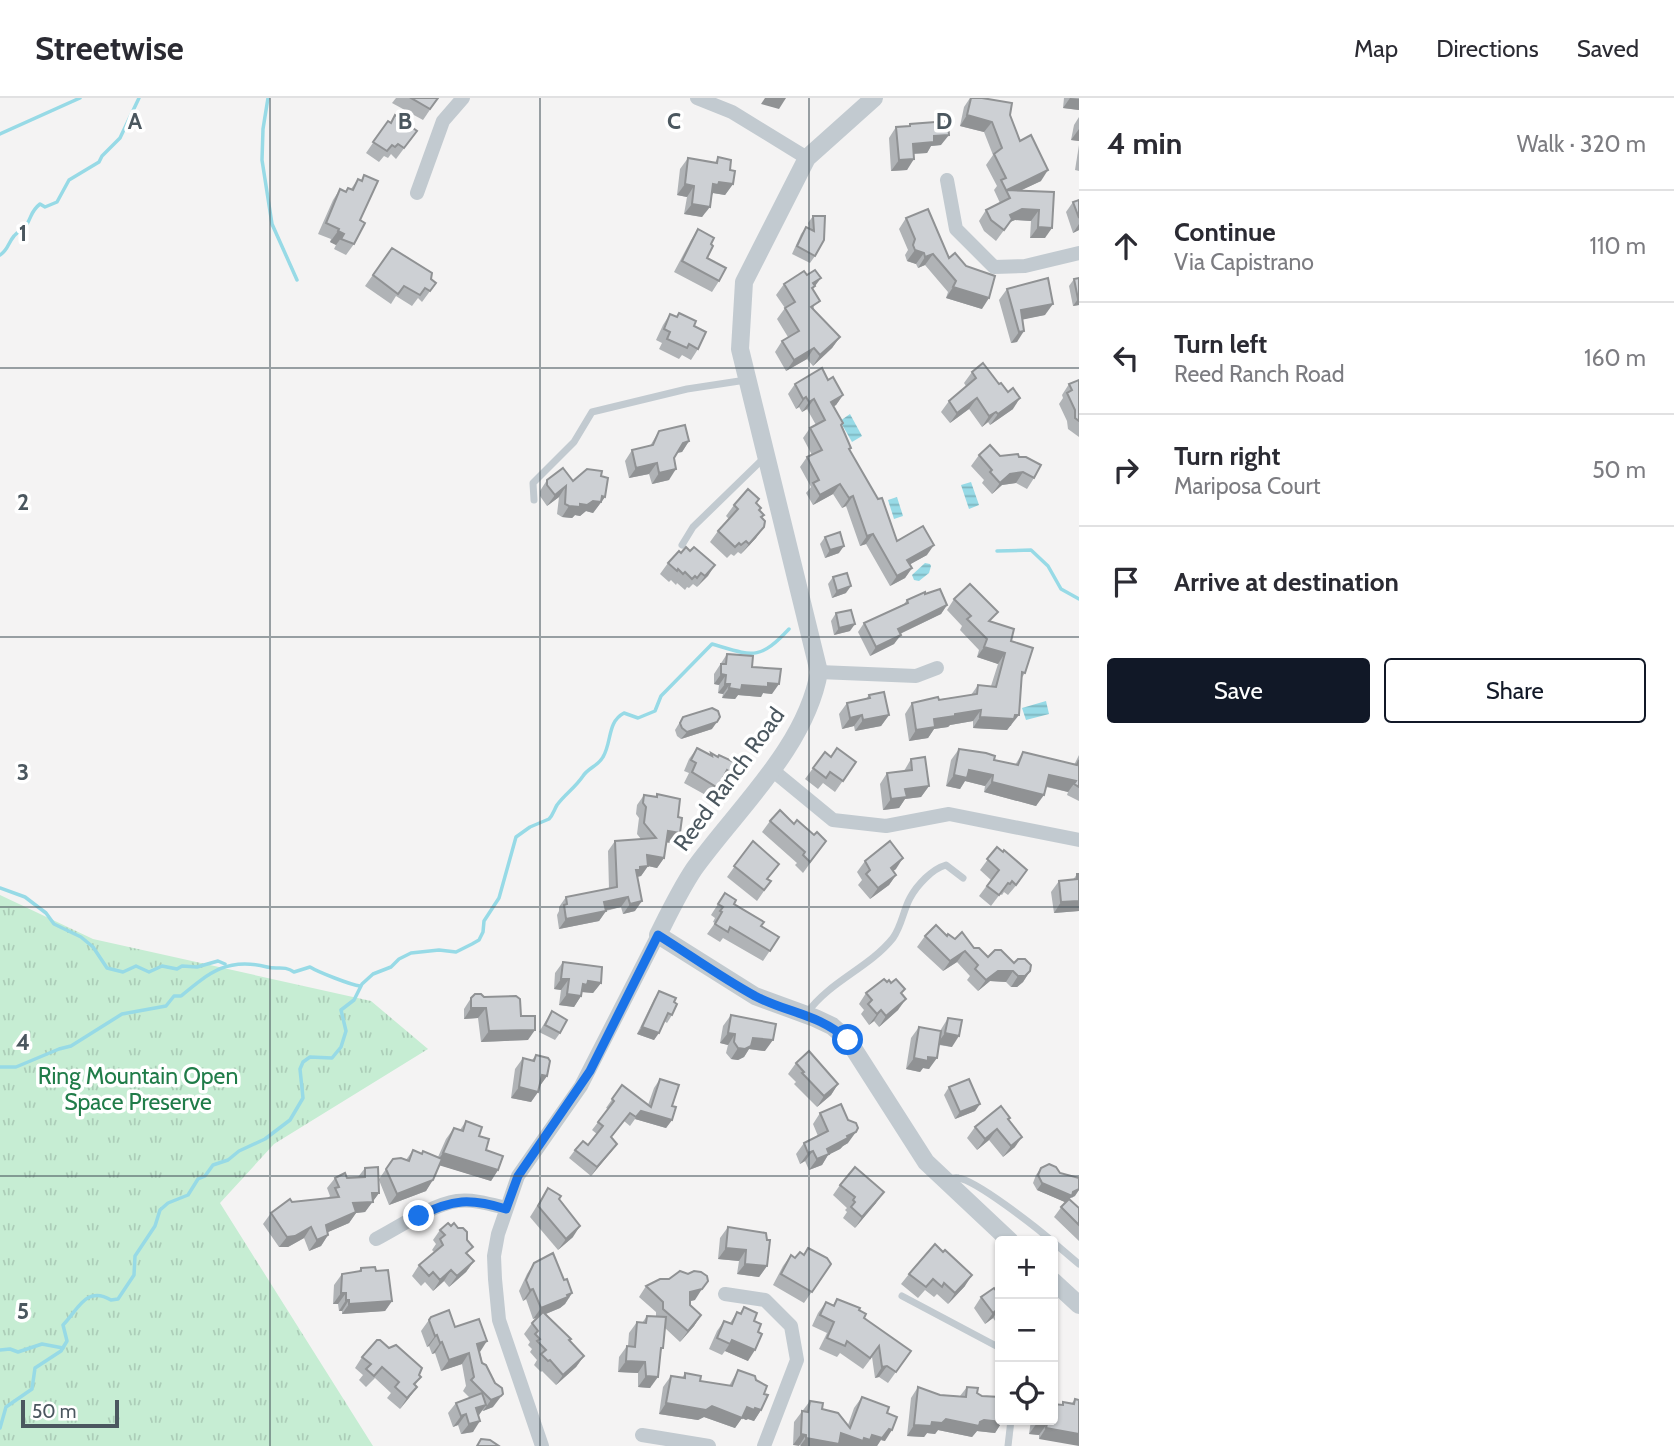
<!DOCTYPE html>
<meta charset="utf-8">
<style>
:root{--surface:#fff;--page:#f2f2f3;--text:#2b2b33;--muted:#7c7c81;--line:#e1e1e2;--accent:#111827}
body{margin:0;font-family:Cabin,sans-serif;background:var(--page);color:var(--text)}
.controls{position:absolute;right:21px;bottom:21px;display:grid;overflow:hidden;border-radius:7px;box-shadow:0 2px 5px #0004}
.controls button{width:63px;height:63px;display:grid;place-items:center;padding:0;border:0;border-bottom:2px solid var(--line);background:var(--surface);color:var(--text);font:35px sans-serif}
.scale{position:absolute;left:21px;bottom:18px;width:98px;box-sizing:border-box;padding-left:7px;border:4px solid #4b575f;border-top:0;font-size:19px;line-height:24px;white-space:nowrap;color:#4b575f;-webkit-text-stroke:5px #fff;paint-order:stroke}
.stop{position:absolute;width:21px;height:21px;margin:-16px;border:5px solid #1a73e8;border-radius:50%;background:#fff}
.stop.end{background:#1a73e8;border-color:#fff;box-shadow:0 2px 7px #0008}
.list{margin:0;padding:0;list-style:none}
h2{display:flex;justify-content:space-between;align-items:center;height:91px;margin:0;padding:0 28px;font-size:30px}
h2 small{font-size:23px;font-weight:400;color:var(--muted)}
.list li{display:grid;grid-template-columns:46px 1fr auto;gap:21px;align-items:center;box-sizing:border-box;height:112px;padding:0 28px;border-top:2px solid var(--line)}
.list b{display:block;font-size:26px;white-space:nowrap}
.list p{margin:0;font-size:23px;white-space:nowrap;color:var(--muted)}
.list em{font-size:23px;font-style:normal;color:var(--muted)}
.actions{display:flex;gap:14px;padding:21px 28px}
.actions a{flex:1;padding:16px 0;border:2px solid var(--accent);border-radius:7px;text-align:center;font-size:24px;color:var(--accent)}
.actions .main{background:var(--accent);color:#fff}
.icon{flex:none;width:38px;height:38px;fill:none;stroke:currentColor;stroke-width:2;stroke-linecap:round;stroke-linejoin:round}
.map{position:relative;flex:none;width:1079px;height:1348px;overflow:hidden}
header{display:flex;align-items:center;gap:42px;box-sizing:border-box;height:98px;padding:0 35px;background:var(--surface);border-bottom:2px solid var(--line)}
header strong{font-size:33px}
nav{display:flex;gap:38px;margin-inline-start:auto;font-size:24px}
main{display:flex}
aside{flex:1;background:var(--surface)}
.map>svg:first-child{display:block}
.park{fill:url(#park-tufts)}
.water{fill:url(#water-rules)}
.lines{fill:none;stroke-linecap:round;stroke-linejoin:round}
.stream{stroke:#97dae6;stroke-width:3.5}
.service{stroke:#c2cad0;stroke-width:7}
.minor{stroke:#c2cad0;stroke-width:14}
.tertiary{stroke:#c2cad0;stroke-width:18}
.wall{fill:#b0b3b6}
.shaded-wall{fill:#909294}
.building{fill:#cdd0d4;stroke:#909294;stroke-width:2}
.route{stroke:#1a73e8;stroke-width:9}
.grid{fill:none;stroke:#4b575f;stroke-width:2;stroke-opacity:0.55}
.labels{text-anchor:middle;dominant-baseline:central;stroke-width:7;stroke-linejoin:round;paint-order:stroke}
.street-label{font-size:23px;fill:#4b575f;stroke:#fff}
.park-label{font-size:23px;fill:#207c49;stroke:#fff}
.grid-label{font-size:23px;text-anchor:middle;font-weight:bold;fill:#4b575f;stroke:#fff;stroke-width:7;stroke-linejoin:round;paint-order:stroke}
</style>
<header>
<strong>Streetwise</strong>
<nav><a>Map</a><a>Directions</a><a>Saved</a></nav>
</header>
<main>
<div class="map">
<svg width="1079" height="1348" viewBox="0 0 1079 1348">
<defs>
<pattern id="park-tufts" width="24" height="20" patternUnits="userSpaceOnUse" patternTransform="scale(1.75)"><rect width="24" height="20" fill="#c6edd3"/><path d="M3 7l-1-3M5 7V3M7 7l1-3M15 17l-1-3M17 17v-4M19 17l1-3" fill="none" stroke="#accdb8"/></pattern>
<pattern id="water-rules" width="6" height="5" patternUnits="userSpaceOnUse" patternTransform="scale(1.75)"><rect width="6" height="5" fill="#97dae6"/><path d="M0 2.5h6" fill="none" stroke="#7db4be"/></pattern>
</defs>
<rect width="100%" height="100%" fill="#f4f3f3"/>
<path class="park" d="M0,797L93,841L371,903L428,951L274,1046L220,1105L373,1348H0Z"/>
<g class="water">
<path d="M850,316L862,338L852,344L840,323Z"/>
<path d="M971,384L979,407L969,411L961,387Z"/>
<path d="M897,399L903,418L894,421L888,402Z"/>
<path d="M925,465L930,466L931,468L929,475L919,483L914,482L912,477Z"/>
<path d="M1046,603L1049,616L1026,622L1022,610Z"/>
</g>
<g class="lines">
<g class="stream">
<path d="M268,0L263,31L262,62L272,126L297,182"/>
<path d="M0,36L80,0"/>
<path d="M0,157C8,152 8,145 14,138C18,133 24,132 27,126C32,118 31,113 40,106L45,109L57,104L69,82L99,64L102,58L120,40L139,0"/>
<path d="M997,453L1031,452L1048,468L1061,491L1079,501"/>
<path d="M0,790L25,799L46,815L54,826L81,839L93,849L107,870L123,874L136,868L149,874L162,868L177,871L182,868L197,869L218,863L225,866"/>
<path d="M0,969H16L59,951L71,948L122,916L166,908L174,898H181C210,874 228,859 267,869C277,872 284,867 294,874L310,869C318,874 351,887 360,888"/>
<path d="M0,1252L10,1251L18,1254L42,1246L63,1250"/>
<path d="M0,1330L6,1309L32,1291L35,1270L61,1253L67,1243L63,1227C78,1212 86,1187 111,1202L118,1201L134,1177L135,1158L155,1128L160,1112L168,1105L188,1097L198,1081L205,1078L213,1067L228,1062L239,1053L265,1041L290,1022L303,1000L300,971L303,964L310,959L332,960L341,949L346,933L341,912L354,902L362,886L373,876L391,869L399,861L411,855L439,852L456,854L472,846L479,842L483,834L484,823L499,800L516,739L530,729L549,721C553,717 554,712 557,707C565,696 575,690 583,678C588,670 598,668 603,659C612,644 607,624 624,615L638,620L655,613L661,598L712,546C753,558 759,563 789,531"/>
</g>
<g class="service">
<path d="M534,402L533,385L574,344L592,314L687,291L746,282"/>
<path d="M682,447L693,429L765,359"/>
<path d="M807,915C830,883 869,870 893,840C902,827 903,813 910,800C917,787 932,771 946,767L963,780"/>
<path d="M947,1081C950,1081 956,1079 958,1080C976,1082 1037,1130 1052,1143"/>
<path d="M1053,1144L1079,1166"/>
<path d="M902,1198L1000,1250"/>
<path d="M1008,1348L1011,1322"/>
</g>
<g class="minor">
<path d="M697,0L732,14L807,60"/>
<path d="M947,82L956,131L994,169L1025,168L1079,155"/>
<path d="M417,95L443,23L463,0"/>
<path d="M819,574L916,578L937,570"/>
<path d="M771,671L833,722L886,728L949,716L1079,742"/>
<path d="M376,1141C399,1129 431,1107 457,1103C473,1101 490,1106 506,1110"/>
<path d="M725,1196L765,1202L791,1228L797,1262L764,1348"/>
<path d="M642,1337L709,1348"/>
<path d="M542,1348L499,1222L495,1181L494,1158L498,1136L518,1078L581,988L658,837"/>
</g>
<g class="tertiary">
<path d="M874,0L807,60L744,184L740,251L819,574C806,649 737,711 694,771C680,792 669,815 658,837L755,898L815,920L832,928L848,942L926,1064L1010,1143"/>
<path d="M1053,1183L1079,1207"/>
</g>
</g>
<g class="wall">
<path d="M396,0H438L423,22L392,5Z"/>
<path d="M970,0H982L1010,17L1020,43L1041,83L1021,92L1054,94L1045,140H1030L1031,123L1015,122L1010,124L996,143L984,133L979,123L986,112L1000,105L994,92L997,88L986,67L993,57L984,34L960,28L964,9Z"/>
<path d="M1064,0H1079V12L1063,10Z"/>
<path d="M1079,19V43L1071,42L1074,27Z"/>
<path d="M388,23L417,33L396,61L391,56L388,60L384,58L379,64L366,55Z"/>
<path d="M910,26L941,47L931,48L927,55L914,56L907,72L891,73L889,40L896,29H908Z"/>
<path d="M1079,47V73L1075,72Z"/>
<path d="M718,59L730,72L733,86L725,97L713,95L702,119L684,116L687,99L677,97L680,71L688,60L715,65Z"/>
<path d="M364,77L360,122L354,146L346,157L334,151L336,147L330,144L331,141L318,136L333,102L340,91L346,94L348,90L351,91L358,81L361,83Z"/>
<path d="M1079,102V132L1073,135L1066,114L1073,104Z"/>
<path d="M813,118L815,158L810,165L792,156L801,136L806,129L809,130L808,125Z"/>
<path d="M906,120L949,160L982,211L946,200L948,194L925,167L918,170L916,166L907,163L905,157L908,152L899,131Z"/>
<path d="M698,131L707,160L719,183L712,194L674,174L691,142Z"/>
<path d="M392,150L436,185L422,204L418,200L412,208L396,198L391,206L365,188Z"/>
<path d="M1074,181L1079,207L1073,208L1069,188Z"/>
<path d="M784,186L813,192L814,212L840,239L832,250L813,268L807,261L786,273L775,254L782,243L788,239L777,221L785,210L776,197Z"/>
<path d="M1007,191L1045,217L1023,221L1017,244L1011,245L999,202Z"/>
<path d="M679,215L694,228L698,251L691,262L682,257L679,261L659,251L662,245L656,242L663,227L670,216L676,219Z"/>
<path d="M972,274L1013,311L990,327L988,324L982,329L969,311L950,325L941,314L949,303L966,288L964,285Z"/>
<path d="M828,282L843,297L836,307L834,308L851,350L849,352L897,443L927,457L910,466L912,470L905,480L890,488L866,446L860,448L846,408L842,410L833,396L813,407L806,395L811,389L800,369L807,359L812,357L803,340L810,330L816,327L807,311L802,314L799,309L796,311L788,296L795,286Z"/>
<path d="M1079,282V339L1068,331L1067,323L1059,306L1063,300L1062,297L1069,286Z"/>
<path d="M659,333L689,343L682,354L677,355L674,360L669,382L652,386L649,376L629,380L625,363L632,352L650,348Z"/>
<path d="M979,357L1019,359L1034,380L1027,391L1016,385L1002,387L992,396L982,385L984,382L971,368Z"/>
<path d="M601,378L605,399L593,415L586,413L580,418L575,417L572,420L562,419L557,416L559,399L547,408L540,398V393L547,382L573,383Z"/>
<path d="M756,405L760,413L764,417L762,420L756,440L741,456L738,454L734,458L731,456L727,460L710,444L718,433L729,421L726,418L734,407Z"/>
<path d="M825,439L839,455L825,460L820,446Z"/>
<path d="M690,453L715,467L697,489L693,486L689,490L687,489L685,492L677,485L676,487L671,482L669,484L660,476L668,465L681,455Z"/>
<path d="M833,479L846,495L832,500L828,486Z"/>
<path d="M925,496L947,507L941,516L900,536L894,546L870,558L858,534L864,525L904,506L907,502Z"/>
<path d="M954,501L991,524L1011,543L1025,575L1021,581L1011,628H1010L1007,632L973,630V623L950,627L948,629L934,631L928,640L909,643L905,616L912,605L971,597L978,587L991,588L998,566L977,559L979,552L960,532L962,528L947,512Z"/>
<path d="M836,515L850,533L834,537L831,523Z"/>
<path d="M727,556L752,569L772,596L763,595L761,599L738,597L735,601L722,600L723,596L718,595L719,587L714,586V576Z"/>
<path d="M869,597L889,617L881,628L855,633L854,628L842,631L839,616L847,605L866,601Z"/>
<path d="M683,619L712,631L681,641L677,638L675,632Z"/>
<path d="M697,650L710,657L711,655L730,674L722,684H721L711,700L684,685L689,675L684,673L689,661Z"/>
<path d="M959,651L994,662L1015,667L1023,654L1074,667L1079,657V703L1067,697L1068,694L1046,689L1036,708L984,694L985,688L965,683L960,691L946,688L951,662Z"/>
<path d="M825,654L831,659L856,664L835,694L823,685L818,691L805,681Z"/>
<path d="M911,661L929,688L921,699L905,701L899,710L883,712L880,686L887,675L904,673Z"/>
<path d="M657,696L673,745L666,744L664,760L657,770L648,768L641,778L637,779L635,813L623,816L621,809L606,813L599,823L559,831L557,817L559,813V809L566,799L609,791L608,753L615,743L641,741L637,736L639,720L636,716L637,707L644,697L655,699Z"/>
<path d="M770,723L794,726L814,737L826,743L803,775L795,767L797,765L762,734Z"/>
<path d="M753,743L768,781L771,783L757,803L727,779Z"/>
<path d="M997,749L1020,783L1008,797L1004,794L1002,797L1000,796L991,808L979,798L991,782L980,772Z"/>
<path d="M865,763L896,771L893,773L896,777L889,787L870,801L858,787L862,782L857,774Z"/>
<path d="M1077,776H1079V813L1054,815L1051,794L1059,783L1073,782Z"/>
<path d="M725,795L734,806L761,828L779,839L763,863L723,840L720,844L707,836L715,825L713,824L715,820L711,817Z"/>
<path d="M925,838H947L955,841L974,850L988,859L1014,865L1030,873L1023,884L1017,889H1011L1006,884L990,883L978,893L967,882L970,878L957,864L943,873L917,849Z"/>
<path d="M563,864L601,885L593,895L582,894L581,898L574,909L559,907L561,892L554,891L555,875Z"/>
<path d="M887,884L902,896L898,912L879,929L874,923L869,927L861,916L864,912L859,906L866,895Z"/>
<path d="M659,893L674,904L672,917L667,925L664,923L654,942L637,936L654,901Z"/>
<path d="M484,899L521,918L528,942L481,944L478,920L464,921V911L471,900Z"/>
<path d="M552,913L560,935L555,942L539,934Z"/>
<path d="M731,917L765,953L749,951L744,959L738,962L731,961L726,955L728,947L720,945L723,928Z"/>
<path d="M948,920L952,949L939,947L929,971L923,970L920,974L906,971L911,940L919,929L940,933Z"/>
<path d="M536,957L547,978L539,989L538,994L531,1004L511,1000L515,971L523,960L532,962Z"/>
<path d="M796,965L838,986L831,997L817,1009L794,986L796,984L788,976Z"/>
<path d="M660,981L672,1008V1022L666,1030L635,1021L630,1028L624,1023L611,1039L617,1046L591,1078L569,1060L575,1052L588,1047L597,1036L592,1032L608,1011L606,1010L622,987L648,1007L654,990Z"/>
<path d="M949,989L980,1006L975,1013L955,1021L944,997Z"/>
<path d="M820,1015L848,1045L843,1048L840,1051L828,1057L822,1067L809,1072L805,1063L800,1066L796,1056L804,1045L818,1038L813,1026Z"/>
<path d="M1009,1022L1015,1049L1003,1059L989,1042L977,1052L967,1040L975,1029Z"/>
<path d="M466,1023L479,1038L486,1052L498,1072L491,1083L440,1067L426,1093L389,1107L379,1082V1095L365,1114L356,1115L349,1125L328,1134V1137L321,1148L309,1153L304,1140L288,1149H279L263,1126L271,1115L292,1104L328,1100L330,1098L327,1090L335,1080L358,1079L365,1070L379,1081L393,1061L406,1062L413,1052L421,1056L423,1053L438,1059L446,1041L454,1030L460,1032Z"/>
<path d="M1041,1070L1060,1075L1075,1098L1069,1101L1079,1110V1143L1054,1119L1065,1104L1037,1092L1033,1085L1036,1077Z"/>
<path d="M840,1087L876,1105L855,1130L843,1120L847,1114L845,1112L847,1110L833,1097Z"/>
<path d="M548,1090L559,1101L573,1139L558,1152L530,1119Z"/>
<path d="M728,1129L767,1168L759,1179L737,1176L739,1163L718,1161L720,1140Z"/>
<path d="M440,1132L474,1163L466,1174L449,1189L444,1183L433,1193L425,1184L421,1188L412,1178L419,1167L434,1154L432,1152L436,1146L433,1142Z"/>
<path d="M804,1156L831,1166L804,1205L773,1187L783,1168L791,1157L795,1160Z"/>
<path d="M534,1165L564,1182L572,1195L565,1206L560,1210L546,1216L584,1258L576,1269L556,1287L542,1273L541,1274L534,1267L537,1262L530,1254L532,1251L528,1247L530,1244L524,1236L532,1225L538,1219L533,1221L526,1201L523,1203L519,1193L527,1176Z"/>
<path d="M361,1170L376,1173L392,1203L385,1213L342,1216V1213H339L338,1206H333L334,1187L342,1176L358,1174Z"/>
<path d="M909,1176L965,1188L948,1206L937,1196L934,1199L925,1192L918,1200L901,1186Z"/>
<path d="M646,1188L695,1202L690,1203V1207L701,1217L694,1228L680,1244L665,1230L661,1254L650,1290L638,1289V1275L618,1274L619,1259L627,1248H628L629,1235L637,1224L642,1225L647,1218L656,1219V1214L639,1199Z"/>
<path d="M1000,1192V1230L993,1220L985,1226L974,1210L981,1199L997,1194Z"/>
<path d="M837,1201L859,1212L864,1220L911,1253L888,1285L879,1279L875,1280L872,1259L863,1271L840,1255L837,1259L819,1251L827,1235L812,1228L818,1215L826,1204L833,1207Z"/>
<path d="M744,1209L754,1223L748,1263L725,1253L722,1257L709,1251L717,1233L724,1223L730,1225L737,1214L740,1215Z"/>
<path d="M431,1219L455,1229L480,1254L493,1309L483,1313L482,1312L479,1317L473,1334L461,1336L458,1327L453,1329L448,1315L456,1305L470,1300L463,1293L466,1288L462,1266L441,1273L435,1255L432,1256L429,1248L427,1249L421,1233Z"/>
<path d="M362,1259L421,1279L415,1287L417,1289L400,1311L387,1300L391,1295L375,1280L366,1289L359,1282L363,1277L355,1270Z"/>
<path d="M738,1272L756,1282L764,1296L761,1312L754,1323L748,1321L746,1322L742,1320L735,1330L704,1319L698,1322L659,1316L663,1289L671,1278L682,1280L685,1275L700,1283L729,1288Z"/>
<path d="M918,1289L940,1297L960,1298L967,1289L977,1295L1002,1324L995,1335L977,1333L972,1339L938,1332L935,1336L927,1335L924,1339L907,1338L911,1300Z"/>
<path d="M862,1299L887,1315L885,1343L881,1342L877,1348L793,1347L794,1324L810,1303L848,1327L854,1310Z"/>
<path d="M1075,1301L1079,1302L1039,1341V1337L1029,1336L1031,1322H1053L1063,1304L1072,1305Z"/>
</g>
<g class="shaded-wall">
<path d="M765,0H786L779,11L761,6Z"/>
<path d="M1070,0L1079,1V12L1063,10Z"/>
<path d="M967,17L992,24L984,34L960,28Z"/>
<path d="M1079,31V43L1071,42Z"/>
<path d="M949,37L941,47L931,48L927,55L906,56L913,46L934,38Z"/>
<path d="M914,61L907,72L891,73L899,62Z"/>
<path d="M1048,72L1041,83L1009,98L1007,92Z"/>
<path d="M719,84L733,86L725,97L713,95L711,98L713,86Z"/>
<path d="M685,86L694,88L687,99L677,97Z"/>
<path d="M692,106L710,109L702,119L684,116Z"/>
<path d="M1022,111L1039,112L1031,123L1015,122L1010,124L996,143L1010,124V117Z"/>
<path d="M1079,126V132L1073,135Z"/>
<path d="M1038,129L1052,130L1045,140H1030Z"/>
<path d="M338,133L344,136L336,147L330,144Z"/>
<path d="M915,152L924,155L916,166L907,163Z"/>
<path d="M933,156L925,167L918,170L925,159Z"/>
<path d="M821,180L807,199L813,185Z"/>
<path d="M953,189L989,200L982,211L946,200Z"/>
<path d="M1079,200V207L1073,208L1078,201Z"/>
<path d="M1053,206L1045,217L1016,223L1021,212Z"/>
<path d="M1024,233L1017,244L1011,245L1019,234Z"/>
<path d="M840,239L832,250L813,268L820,257Z"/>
<path d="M814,250L807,261L786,273L794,262Z"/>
<path d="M843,297L836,307L824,314L831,304Z"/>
<path d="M806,299L799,309L796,311L803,301Z"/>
<path d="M977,300L969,311L950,325L957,315Z"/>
<path d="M1020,300L1013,311L990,327L998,316Z"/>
<path d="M814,301L807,311L802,314L809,304Z"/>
<path d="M996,314L988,324L982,329L989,318Z"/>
<path d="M689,343L682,354L675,355L683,345Z"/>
<path d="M657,365L649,376L629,380L636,370Z"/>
<path d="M676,371L669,382L652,386L659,375Z"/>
<path d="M1023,374L1016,385L1002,387L992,396L1000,385L1010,376Z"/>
<path d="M840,386L833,396L813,407L820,397Z"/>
<path d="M566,388L559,399L547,408L555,397Z"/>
<path d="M602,398L605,399L593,415L586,413L580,418L575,417L572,420L562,419L569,408L580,406Z"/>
<path d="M853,398L846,408L842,410L849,400Z"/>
<path d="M764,429L756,440L741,456L749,446Z"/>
<path d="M873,436L866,446L860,448L867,438Z"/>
<path d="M934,447L927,457L900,472L907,462Z"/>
<path d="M844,448L839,455L825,460L830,452Z"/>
<path d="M715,467L708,478L697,489L705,478Z"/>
<path d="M912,470L905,480L890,488L897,478Z"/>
<path d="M851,488L846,495L832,500L837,493Z"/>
<path d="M947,507L941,516L891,540L898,531Z"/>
<path d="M855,526L850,533L834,537L839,530Z"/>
<path d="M901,537L894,546L870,558L876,549Z"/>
<path d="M984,549L1005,555L998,566L977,559Z"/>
<path d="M721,576L726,577L719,587L714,586Z"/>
<path d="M768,585L779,586L772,596L763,595L761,599L738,597L735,601L722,600L729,590L742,587Z"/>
<path d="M725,586H730L723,596L718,595Z"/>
<path d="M981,612L973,623L950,627L948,629L934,631L928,640L909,643L916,632L934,621L955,616Z"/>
<path d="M862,617L854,628L842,631L850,620Z"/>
<path d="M889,617L881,628L855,633L863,622Z"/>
<path d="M1015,617H1019L1007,632L973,630L980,619Z"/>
<path d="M717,624L712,631L681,641L687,634Z"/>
<path d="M969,672L993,677L985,688L965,683L960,691L946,688L954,677Z"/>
<path d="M1049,677L1076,683L1068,694L1041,687Z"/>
<path d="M992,684L1044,697L1036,708L984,694Z"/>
<path d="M929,688L921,699L905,701L899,710L883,712L891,701L905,691Z"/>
<path d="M668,733L680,735L673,745L661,744Z"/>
<path d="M647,757L664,760L657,770L648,768L641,778L636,779V772Z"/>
<path d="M903,760L896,771L883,780L891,770Z"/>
<path d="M896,777L889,787L870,801L878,790Z"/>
<path d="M628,799L621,809L597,814L604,804Z"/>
<path d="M642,803L635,813L623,816L630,806Z"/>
<path d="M1079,803V813L1054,815L1061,804Z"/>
<path d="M606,813L599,823L559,831L566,821Z"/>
<path d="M965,853L957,864L943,873L950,863Z"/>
<path d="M998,873H1013L1006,884L990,883L978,893L986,882Z"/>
<path d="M1030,873L1023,884L1017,889H1011L1018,878Z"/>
<path d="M561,881H569L561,892L554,891Z"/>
<path d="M588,883L601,885L593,895L582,894L581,898L574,909L559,907L567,896Z"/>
<path d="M906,901L898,912L879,929L886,918Z"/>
<path d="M471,910H486L478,920L464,921Z"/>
<path d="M881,912L874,923L869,927L877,916Z"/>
<path d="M642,929L659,935L654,942L637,936Z"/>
<path d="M535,932L528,942L481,944L489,933Z"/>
<path d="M728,935L735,936L728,947L720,945Z"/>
<path d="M945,935L959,938L952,949L937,946Z"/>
<path d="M753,940L773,942L765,953L749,951L744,959L738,962L731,961L738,950Z"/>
<path d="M928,959L937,960L929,971L923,970L920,974L906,971L914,960Z"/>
<path d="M542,977L547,978L539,989Z"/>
<path d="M838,986L831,997L817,1009L824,998Z"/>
<path d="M519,989L538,994L531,1004L511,1000Z"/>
<path d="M980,1006L975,1013L955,1021L960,1014Z"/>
<path d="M641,1013L672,1022L666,1030L635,1021Z"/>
<path d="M997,1031L989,1042L977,1052L985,1041Z"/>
<path d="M856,1034L848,1045L843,1048L840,1051L828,1057L822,1067L809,1072L817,1061L827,1051L847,1038Z"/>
<path d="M1022,1039L1015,1049L1003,1059L1011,1048Z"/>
<path d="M617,1046L611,1054L591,1078L597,1069Z"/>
<path d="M813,1053L805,1063L800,1066L808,1055Z"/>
<path d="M443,1055L498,1072L491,1083L435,1066Z"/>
<path d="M433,1082L426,1093L389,1107L397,1096Z"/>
<path d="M1042,1085L1073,1094L1079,1091V1092L1075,1098L1070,1100L1067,1105L1037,1092Z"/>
<path d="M884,1094L876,1105L855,1130L862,1119Z"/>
<path d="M372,1095H379L365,1114L356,1115L349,1125L319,1138L326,1127L353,1105Z"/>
<path d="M580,1128L573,1139L558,1152L566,1141Z"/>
<path d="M311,1129L304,1140L288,1149H279L287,1139Z"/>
<path d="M328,1137L321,1148L309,1153L317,1142Z"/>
<path d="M726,1150L746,1152L739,1163L718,1161Z"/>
<path d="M474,1163L466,1174L449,1189L457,1178Z"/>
<path d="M745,1166L767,1168L759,1179L737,1176Z"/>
<path d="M451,1172L444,1183L433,1193L440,1182Z"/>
<path d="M972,1177L965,1188L948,1206L955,1195Z"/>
<path d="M533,1191L526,1201L523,1203L530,1192Z"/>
<path d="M702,1191L695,1202L682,1205L690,1194Z"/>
<path d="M341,1195H346L338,1206H333Z"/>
<path d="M572,1195L565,1206L560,1210L533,1221L541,1210Z"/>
<path d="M346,1202H349L342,1213H339Z"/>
<path d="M392,1203L385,1213L342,1216L349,1206Z"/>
<path d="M1000,1209L993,1220L985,1226L993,1215Z"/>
<path d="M701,1217L694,1228L680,1244L688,1233Z"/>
<path d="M437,1237L429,1248L427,1249L435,1238Z"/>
<path d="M732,1242L755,1252L748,1263L725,1253Z"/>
<path d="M487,1243L480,1254L469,1257L477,1246Z"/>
<path d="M442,1244L435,1255L432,1256L440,1245Z"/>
<path d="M469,1255L462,1266L441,1273L449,1262Z"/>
<path d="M584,1258L576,1269L556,1287L563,1277Z"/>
<path d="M626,1263L645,1264L638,1275L618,1274Z"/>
<path d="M887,1268L879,1279L875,1280L882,1269Z"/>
<path d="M646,1278L658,1279L650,1290L638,1289Z"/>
<path d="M417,1289L409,1300L400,1311L407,1300Z"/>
<path d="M503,1296L493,1309L483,1313L491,1302Z"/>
<path d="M666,1305L747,1309L755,1310L761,1312L754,1323L748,1321L746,1322L742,1320L735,1330L704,1319L698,1322L659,1316Z"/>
<path d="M486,1307L479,1317L476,1310Z"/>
<path d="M466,1316L458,1327L453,1329L461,1318Z"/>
<path d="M946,1321L980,1324L984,1322L1002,1324L995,1335L977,1333L972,1339L938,1332L935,1336L927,1335L924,1339L907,1338L914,1327Z"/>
<path d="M480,1323L473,1334L461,1336L469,1326Z"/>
<path d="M1037,1325L1047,1326L1039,1337L1029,1336Z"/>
<path d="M1046,1330L1079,1336V1348L1039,1341Z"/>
<path d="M889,1331L892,1332L885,1343L881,1342Z"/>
<path d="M841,1335L864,1340L872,1337L882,1340L877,1348H800L806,1340Z"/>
<path d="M801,1336L806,1337L799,1348L793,1347Z"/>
</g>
<g class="building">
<path d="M411,0H438L430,11Z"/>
<path d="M971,0H982L1012,5L1010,17L1020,43L1031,37L1048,72L1007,92L1054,94L1052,130L1038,129L1039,112L1022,111L1010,117L1012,121L1004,132L991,122L986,112L1010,100L1001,82L1006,80L994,56L1002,50L992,24L967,17Z"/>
<path d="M395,17L417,33L404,50L398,46L395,49L392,47L387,53L373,44L388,23L391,25Z"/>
<path d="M948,23L949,37L934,38V44L913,46L914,61L899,62L896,29L910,28V26Z"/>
<path d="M718,59L731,62L730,72L735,73L733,86L719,84L718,87L713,86L710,109L692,106L694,88L685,86L688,60L717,65Z"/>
<path d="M364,77L378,83L360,122L365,125L354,146L341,141L344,136L338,133L339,131L326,125L340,91L346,94L348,90L353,92L358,81L362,83Z"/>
<path d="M1079,102V120L1073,104Z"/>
<path d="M928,111L949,160L955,155L966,168L995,178L989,200L953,189L956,183L933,156L925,159L924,155L915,152L913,147L915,141L906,120Z"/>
<path d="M813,118H825L824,142L815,158L797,148L806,129L814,133Z"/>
<path d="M698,131L714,140L711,146L713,148L707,160L726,170L719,183L682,163Z"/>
<path d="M392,150L432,175L431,181L436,185L430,193L425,190L420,197L404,188L398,196L373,177Z"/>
<path d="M815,172L821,180L813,185L815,188L812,190L820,203L811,209L840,239L820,257L814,250L794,262L782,243L799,233L785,210L795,204L784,186L804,173L807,177Z"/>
<path d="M1048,180L1053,206L1021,212L1024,233L1019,234L1007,191Z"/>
<path d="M1079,180V200L1078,201L1074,181Z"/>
<path d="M679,215L696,223L694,228L706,234L698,251L689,246L687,250L667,241L670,234L664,231L670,216L677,219Z"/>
<path d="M983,265L999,286L1001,285L1008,294L1013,290L1020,300L998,316L996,314L989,318L977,300L957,315L949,303L976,280L972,274Z"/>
<path d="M822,270L828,282L833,279L843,297L831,304L843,325L841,327L851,350L849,351L878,401L882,400L897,443L923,428L934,447L907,462L912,470L897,478L873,436L867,438L853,398L849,400L840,386L820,397L813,385L819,382L807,359L822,352L810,330L825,322L814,301L809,304L806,299L803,301L795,286Z"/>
<path d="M1079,282V323L1075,320V312L1067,295L1072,292L1069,286Z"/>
<path d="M685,327L689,343L683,345L674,360L676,371L659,375L657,365L636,370L632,352L653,347L659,333Z"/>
<path d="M990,347L1000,358L1018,356L1019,359H1026L1041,367L1034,380L1023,374L1010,376L1000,385L990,374L992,372L979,357Z"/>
<path d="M563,370L573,383L587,371L602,373L601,378L608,380L605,399L602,398L601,404L593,403L587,407L580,406V409L569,408L565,406L566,388L555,397L547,387V382Z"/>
<path d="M748,391L759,401L756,405L761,410L759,412L764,417L761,419L765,423L764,429L749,446L746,443L741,447L739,445L735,449L718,433L738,411L734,407Z"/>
<path d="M840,434L844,448L830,452L825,439Z"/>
<path d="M686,449L690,453L694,449L715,467L705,478L701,475L697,480L695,478L692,481L685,474L683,476L678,471L677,473L668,465L679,453L681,455Z"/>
<path d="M847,475L851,488L837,493L833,479Z"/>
<path d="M970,486L998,514L989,523L1014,531L1011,543L1033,550L1025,575L1022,574L1019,617H1015L1014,621L980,619L981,612L955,616V618L934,621L935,629L916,632L912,605L938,599L939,602L977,596L978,587L996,589L1005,555L984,549L987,541L967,521L971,518L954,501Z"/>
<path d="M940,491L947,507L898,531L901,537L876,549L864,525L908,505L907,502L925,494V496Z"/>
<path d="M851,512L855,526L839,530L836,515Z"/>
<path d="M727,556L753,558L752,569L781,571L779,586L768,585V589L742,587L741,592L729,590L730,586H725L726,577L721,576V566H726Z"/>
<path d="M884,594L889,617L863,622L862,617L850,620L847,605L870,600L869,597Z"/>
<path d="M712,610L718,613L720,619L717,624L687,634L682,630L680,625L683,619Z"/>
<path d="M697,650L712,658L711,655L718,659L719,657L734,664L730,674L727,672L718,690L692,674L696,665L691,662Z"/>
<path d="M837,650L856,664L843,683L830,674L826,680L813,670L825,654L831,659Z"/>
<path d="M959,651L986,655L995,658L994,662L1018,667L1023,654L1077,667L1079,662V689L1074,686L1076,683L1049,677L1044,697L992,684L993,677L969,672L967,680L954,677Z"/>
<path d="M925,659L929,688L905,691L907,699L891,701L887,675L912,672L911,661Z"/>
<path d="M657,696L680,701L678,719L682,720L680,735L668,733L664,760L647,757L648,768L640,769V772H636L642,803L630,806L628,799L604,804L606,813L566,821L564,807L567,806L566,799L617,789L615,743L656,740L644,725L646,709L643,705L644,697L657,699Z"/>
<path d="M780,712L794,726L797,722L814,737L817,734L826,743L810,764L803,757L805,754L770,723Z"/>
<path d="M753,743L779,766L767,781L771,783L764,792L734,768Z"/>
<path d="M890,743L903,760L891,770L896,777L878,790L866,776L870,772L865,763Z"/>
<path d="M997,749L1003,754L1004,752L1027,772L1016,787L1012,783L1010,786L1008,785L999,797L987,788L999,772L987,761Z"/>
<path d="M1077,776H1079V803L1061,804L1059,783L1077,781Z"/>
<path d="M725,795L736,802L734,806L764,824L761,828L779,839L770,853L730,829L728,834L715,826L722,814L720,813L723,809L718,806Z"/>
<path d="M936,827L947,838L948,836L955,841L962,834L974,850H979L988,859L995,852H1001L1014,865L1018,861H1025L1031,867L1030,873L1025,878H1018L1013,873H998L986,882L975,871L978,867L965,853L950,863L925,838Z"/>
<path d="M563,864L602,869L601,885L588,883L587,887L583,886L581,898L567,896L569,881H561Z"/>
<path d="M884,881L887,884L889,882L891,885L896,881L905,891L901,895L906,901L886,918L881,912L877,916L868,906L872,902L866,895Z"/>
<path d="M659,893L676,900L674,904L677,906L672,917L668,915L659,935L642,929Z"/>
<path d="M475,896H481L484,899L516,898L520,901L521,918H535V932L489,933L486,910H471V900Z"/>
<path d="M552,913L567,922L560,935L545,927Z"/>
<path d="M731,917L776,926L773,942L753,940L751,948L745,951L738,950L734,944L735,936L728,935Z"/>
<path d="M948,920L962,922L959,938L945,935Z"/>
<path d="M919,929L941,933L937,960L928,959V963L914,960Z"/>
<path d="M809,953L838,986L824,998L802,975L804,974L796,965Z"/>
<path d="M536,957L548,960L550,963L547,978L542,977L538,994L519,989L523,960L534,963Z"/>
<path d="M660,981L679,987L672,1008L676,1009L672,1022L641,1013L636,1019L630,1015L611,1039L617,1046L597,1069L575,1052L583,1043L588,1047L603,1028L598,1024L614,1003L612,1001L622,987L651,1009Z"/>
<path d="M969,981L980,1006L960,1014L949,989Z"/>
<path d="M841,1006L848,1022L856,1025L858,1030L856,1034L847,1038L848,1040L827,1051L829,1056L817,1061L813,1053L808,1055L804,1045L828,1033L820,1015Z"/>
<path d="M1001,1008L1010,1020L1008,1021L1022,1039L1011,1048L997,1031L985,1041L975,1029Z"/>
<path d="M466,1023L482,1029L479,1038L489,1041L486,1052L503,1058L498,1072L443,1055L454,1030L463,1033Z"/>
<path d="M413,1052L422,1056L423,1053L442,1061L433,1082L397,1096L386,1071L393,1061L401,1060L409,1063Z"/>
<path d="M1049,1066L1056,1069L1060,1075L1079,1080V1091L1073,1094L1072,1098L1042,1085L1038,1077L1041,1070Z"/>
<path d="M378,1069L379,1095H372L373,1104L353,1105L356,1114L326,1127L328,1137L317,1142L311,1129L295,1138L287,1139L271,1115L290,1101L292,1104L339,1099L335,1090L339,1089L335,1080L345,1075L347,1080L365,1079V1070Z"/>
<path d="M855,1069L884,1094L862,1119L851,1109L855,1104L853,1102L855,1099L840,1087Z"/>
<path d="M548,1090L561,1098L559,1101L580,1128L566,1141L538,1108Z"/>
<path d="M1069,1101L1079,1110V1127L1061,1109Z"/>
<path d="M448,1125L451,1128L454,1125L458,1130H463L467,1134V1142L473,1149L466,1155L474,1163L457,1178L451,1172L440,1182L433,1174L429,1178L419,1167L443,1147L440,1141L445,1137L440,1132Z"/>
<path d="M728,1129L766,1135L767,1142H770L767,1168L745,1166L746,1152L726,1150Z"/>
<path d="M935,1146L943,1154L945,1152L972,1177L955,1195L944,1185L942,1189L933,1181L926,1189L909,1176Z"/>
<path d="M808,1150L827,1160L831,1166L812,1194L781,1176L791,1157L795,1160L800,1154L804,1157Z"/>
<path d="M553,1155L564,1182L567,1181L572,1195L567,1197L568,1199L541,1210L533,1191L530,1192L526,1182L534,1165Z"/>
<path d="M375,1169L376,1173L388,1172L392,1203L349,1206V1202H346V1195H341L342,1176L361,1173V1170Z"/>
<path d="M680,1173L688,1176L694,1173L701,1174L707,1178L708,1183L702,1191L690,1194V1207L701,1217L688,1233L663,1211V1204L646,1188L660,1181H669Z"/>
<path d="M994,1190L997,1194L1000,1192V1209L993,1215L981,1199Z"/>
<path d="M837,1201L860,1210L859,1212L866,1216L864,1220L911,1253L896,1274L887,1268L882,1269L879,1248L870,1260L847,1243L845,1248L827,1240L834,1224L820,1217L826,1204L834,1208Z"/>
<path d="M744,1209L757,1215L754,1223L761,1226L758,1234L762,1236L755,1252L732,1242L730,1246L717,1240L724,1223L732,1226L737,1214L741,1216Z"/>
<path d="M449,1212L455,1229L479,1221L487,1243L477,1246L482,1265L486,1267L495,1285L502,1290L503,1296L501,1298L491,1302L471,1282L474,1279L469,1255L449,1262L442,1244L440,1245L437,1237L435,1238L429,1222L431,1219Z"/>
<path d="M543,1214L571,1241L569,1242L584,1258L563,1277L550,1262L548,1263L541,1256L546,1252L537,1243L540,1241L535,1236L538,1233L532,1225Z"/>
<path d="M647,1218L666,1219L663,1250H661L658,1279L646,1278L645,1264L626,1263L627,1248L635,1249L637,1224L646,1225Z"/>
<path d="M377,1242H380L389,1250L396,1247L422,1270L419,1277L421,1279L414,1286L417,1289L407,1300L395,1289L399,1284L382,1269L374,1278L366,1271L371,1266L362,1259Z"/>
<path d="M738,1272L755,1278L756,1282L767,1288L764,1296L768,1297L761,1312L755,1310L754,1312L747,1309L742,1320L712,1308L706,1312L666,1305L671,1278L685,1280V1275L701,1278L700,1283L732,1288Z"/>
<path d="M918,1289L940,1297L966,1299L967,1289L978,1290L977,1295L982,1298L1000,1299V1322H1003L1002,1324L984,1322L980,1324L979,1328L946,1321L942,1325L932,1324L931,1328L914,1327Z"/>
<path d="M482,1295L486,1307L476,1310L480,1323L469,1326L466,1316L461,1318L456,1305Z"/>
<path d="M862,1299L889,1309L887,1315L897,1319L892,1332L889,1331L882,1340L872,1337L870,1342L864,1340L863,1343L841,1335L839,1346L806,1340V1337L801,1336L802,1313L808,1314L810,1303L823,1305L822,1311L838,1315L850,1330Z"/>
<path d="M1075,1301L1079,1302V1336L1046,1330L1047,1326L1037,1325V1322H1053V1306L1063,1307V1304L1074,1306Z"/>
<path d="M481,1341L490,1342L499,1348H477Z"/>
</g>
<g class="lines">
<path class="route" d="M419,1118C453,1101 470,1100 506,1111L518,1078L590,973L658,837C690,857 722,880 755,898C790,916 817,915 848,942"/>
</g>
<path class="grid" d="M270,0V1348M540,0V1348M809,0V1348M0,270H1079M0,539H1079M0,809H1079M0,1078H1079"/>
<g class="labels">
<g class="street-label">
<text transform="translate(729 681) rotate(-54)">Reed Ranch Road</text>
</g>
<g class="park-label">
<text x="138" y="978">Ring Mountain Open<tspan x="138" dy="26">Space Preserve</tspan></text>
</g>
</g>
<g class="grid-label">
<text x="135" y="31">A</text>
<text x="405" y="31">B</text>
<text x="674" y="31">C</text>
<text x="944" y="31">D</text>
<text x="23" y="143">1</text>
<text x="23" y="412">2</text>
<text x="23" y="682">3</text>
<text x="23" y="952">4</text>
<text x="23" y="1221">5</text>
</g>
</svg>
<div class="controls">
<button>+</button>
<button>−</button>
<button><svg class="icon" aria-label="locate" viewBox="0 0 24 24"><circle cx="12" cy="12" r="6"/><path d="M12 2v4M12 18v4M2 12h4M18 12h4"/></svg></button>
</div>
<div class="scale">50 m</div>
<div class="stop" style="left:848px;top:942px"></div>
<div class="stop end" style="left:419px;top:1118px"></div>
</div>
<aside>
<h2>4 min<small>Walk · 320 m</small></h2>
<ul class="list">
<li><svg class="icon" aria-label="ahead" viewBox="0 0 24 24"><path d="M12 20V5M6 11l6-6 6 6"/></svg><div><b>Continue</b><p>Via Capistrano</p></div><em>110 m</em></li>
<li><svg class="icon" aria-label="left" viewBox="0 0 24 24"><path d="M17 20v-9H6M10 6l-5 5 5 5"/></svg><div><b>Turn left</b><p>Reed Ranch Road</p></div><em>160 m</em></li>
<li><svg class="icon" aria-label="right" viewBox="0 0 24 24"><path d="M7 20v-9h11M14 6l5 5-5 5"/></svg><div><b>Turn right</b><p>Mariposa Court</p></div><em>50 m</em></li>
<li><svg class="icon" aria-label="arrive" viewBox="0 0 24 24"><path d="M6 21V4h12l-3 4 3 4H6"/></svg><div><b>Arrive at destination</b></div></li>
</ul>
<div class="actions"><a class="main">Save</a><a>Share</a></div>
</aside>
</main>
